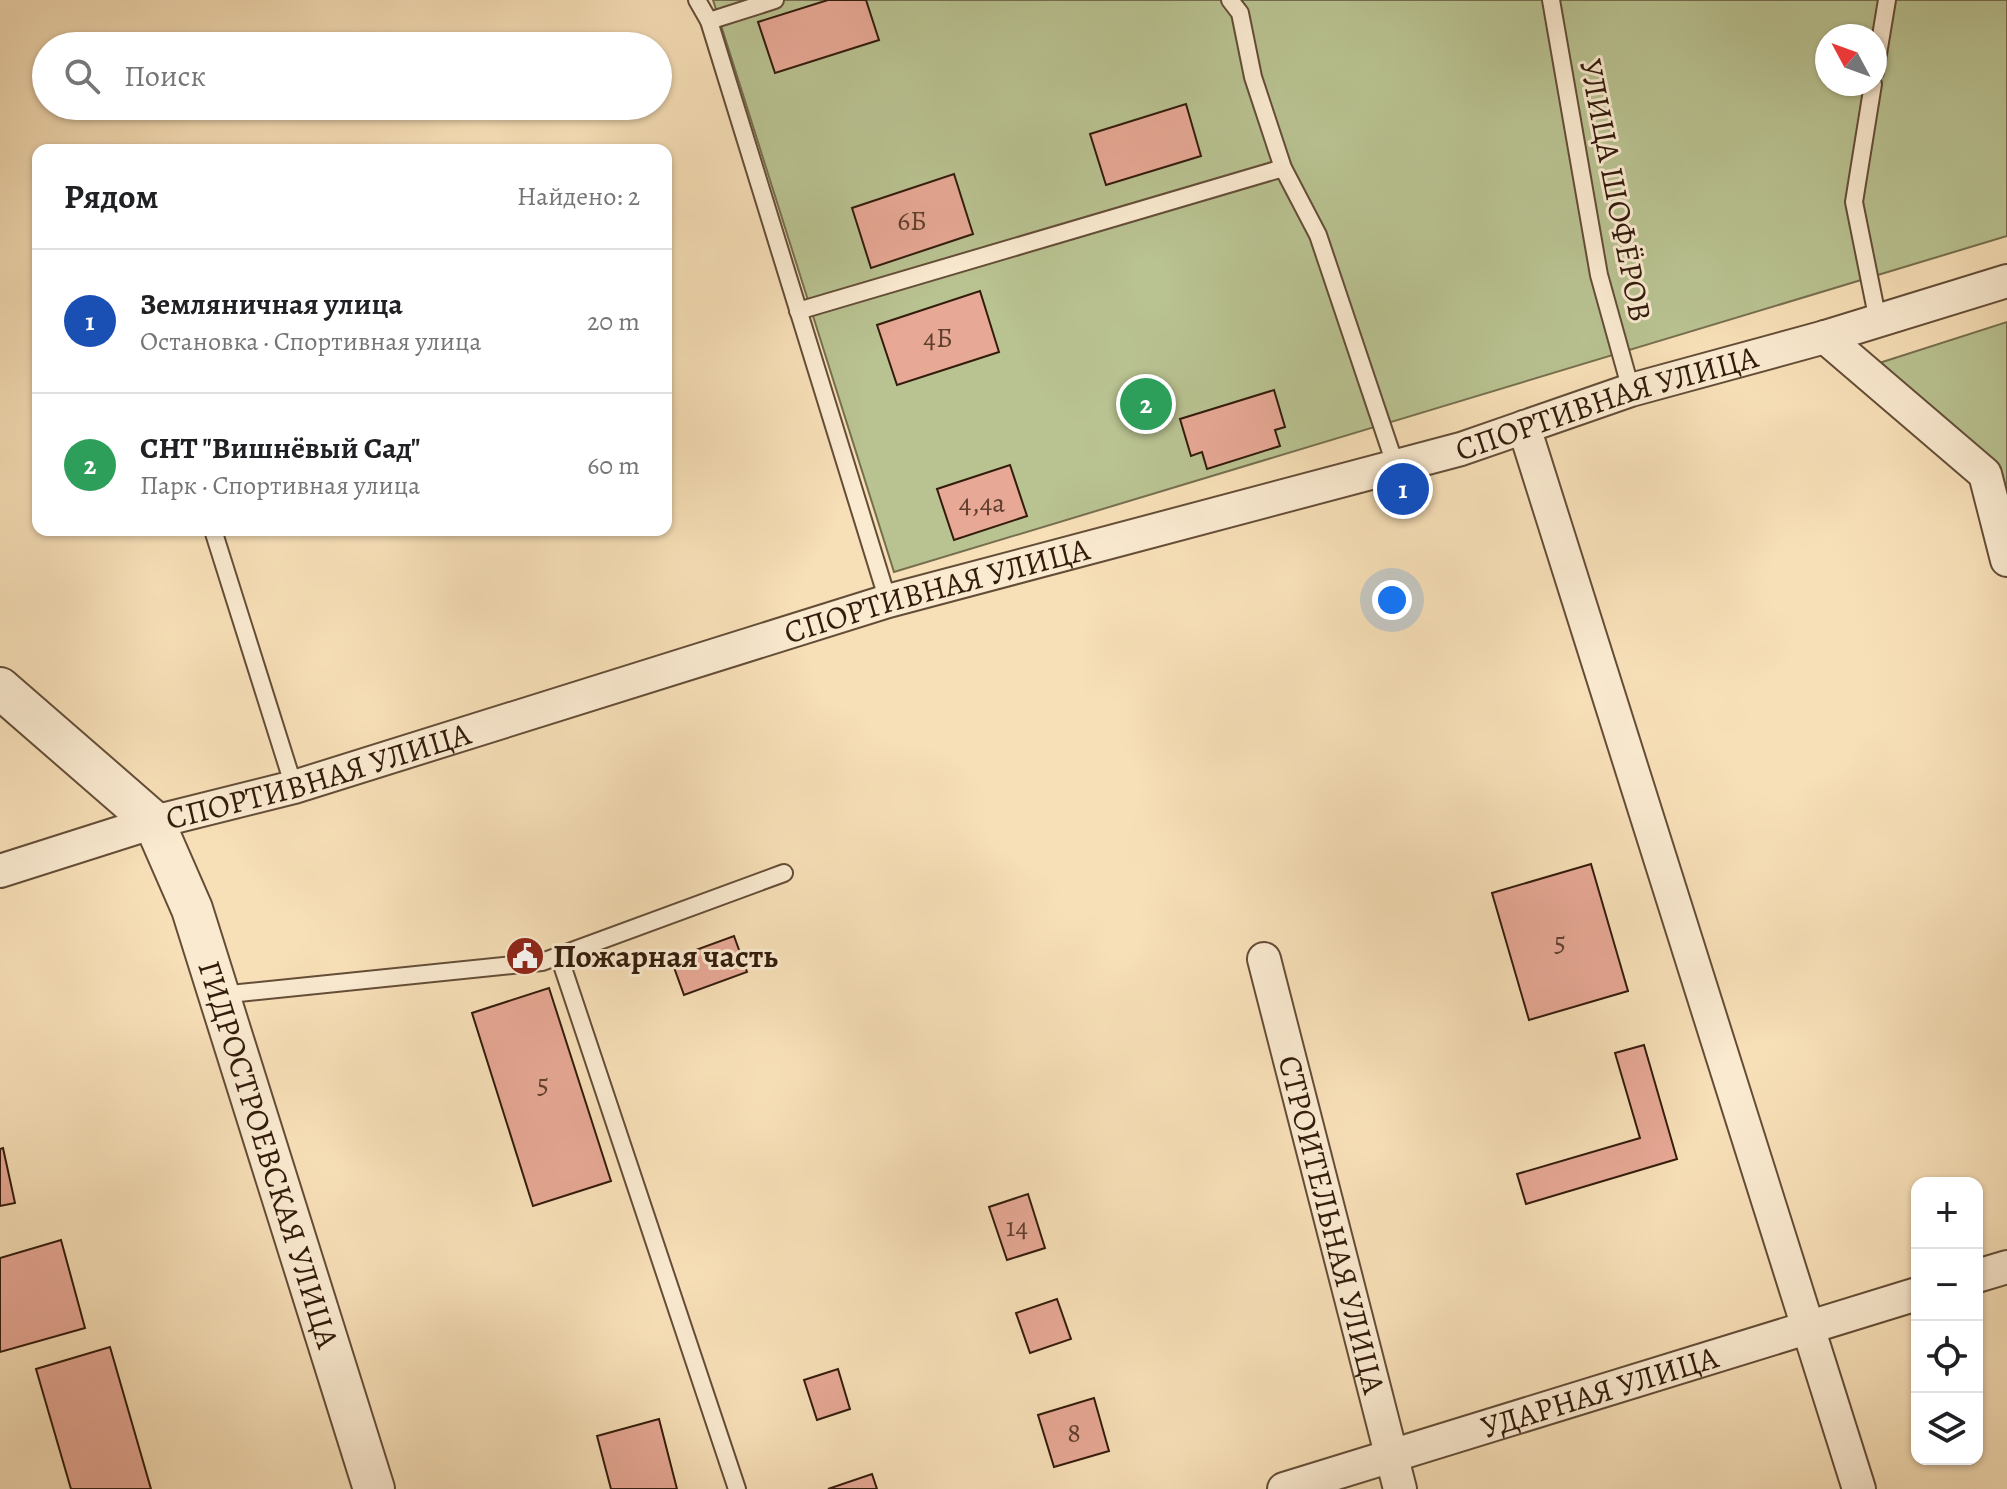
<!DOCTYPE html>
<html lang="ru">
<meta charset="utf-8">
<style>
:root{--surface:#fff;--page:#f6f6f6;--text:#202124;--muted:#757577;--line:#e0e0e0;--accent:#0b8043}
body{margin:0;font-family:Alegreya,serif;background:var(--page);color:var(--text)}
.controls{position:absolute;right:24px;bottom:24px;display:grid;overflow:hidden;border-radius:16px;box-shadow:0 2px 6px #0004}
.controls button{width:72px;height:72px;display:grid;place-items:center;padding:0;border:0;border-bottom:2px solid var(--line);background:var(--surface);color:var(--text);font:40px sans-serif}
.compass{position:absolute;left:1815px;top:24px;width:72px;height:72px;border-radius:50%;background:var(--surface);box-shadow:0 2px 6px #0004;rotate:311deg}
.you{position:absolute;left:1392px;top:600px;width:28px;height:28px;margin:-20px;border:6px solid #fff;border-radius:50%;background:#1a73e8;box-shadow:0 0 0 12px #1a73e833}
.badge{display:grid;place-items:center;width:52px;height:52px;border-radius:50%;background:var(--accent);color:#fff;font-size:26px;font-weight:700}
.pin{position:absolute;translate:-50% -50%;border:4px solid #fff;box-shadow:0 2px 8px #0006}
.list{margin:0;padding:0;list-style:none}
h2{display:flex;justify-content:space-between;align-items:center;height:104px;margin:0;padding:0 32px;font-size:34px}
h2 small{font-size:26px;font-weight:400;color:var(--muted)}
.list li{display:grid;grid-template-columns:52px 1fr auto;gap:24px;align-items:center;box-sizing:border-box;height:144px;padding:0 32px;border-top:2px solid var(--line)}
.list b{display:block;font-size:30px;white-space:nowrap}
.list p{margin:0;font-size:26px;white-space:nowrap;color:var(--muted)}
.list em{font-size:26px;font-style:normal;color:var(--muted)}
.icon{flex:none;width:44px;height:44px;fill:none;stroke:currentColor;stroke-width:2;stroke-linecap:round;stroke-linejoin:round}
.map{position:relative;flex:none;width:2007px;height:1489px;overflow:hidden}
.search{position:absolute;background:var(--surface);box-shadow:0 2px 6px #0004;left:32px;top:32px;width:640px;height:88px;display:flex;align-items:center;gap:20px;box-sizing:border-box;padding:0 28px;border-radius:44px;color:var(--muted);font-size:30px}
.panel{position:absolute;background:var(--surface);box-shadow:0 2px 6px #0004;left:32px;top:144px;width:640px;height:392px;border-radius:16px}
.map>svg:first-child{display:block}
.green{fill:#b9c291;stroke:#766f4e;stroke-width:2;fill-rule:evenodd}
.building{fill:#e7a895;stroke:#331c0c;stroke-width:2}
.lines{fill:none;stroke-linecap:round;stroke-linejoin:round}
.service-casing{stroke:#644d37;stroke-width:20}
.minor-casing{stroke:#644d37;stroke-width:36}
.tertiary-casing{stroke:#644d37;stroke-width:44}
.service{stroke:#faead0;stroke-width:16}
.minor{stroke:#faead0;stroke-width:32}
.tertiary{stroke:#faead0;stroke-width:40}
.labels{text-anchor:middle;dominant-baseline:central;stroke-width:6;stroke-linejoin:round;paint-order:stroke}
.number-label{font-size:28px;fill:#603f2e}
.street-label{font-size:32px;fill:#331c0c;stroke:#faead0}
.poi-label{font-size:32px;font-weight:bold;fill:#331c0c;stroke:#faead0;text-anchor:start}
</style>
<div class="map">
<svg width="2007" height="1489" viewBox="0 0 2007 1489">
<rect width="100%" height="100%" fill="#f7dfb7"/>
<filter id="stains"><feTurbulence type="fractalNoise" baseFrequency=".0025" numOctaves="4"/><feColorMatrix values="0 0 0 0 .2 0 0 0 0 .09 0 0 0 0 .02 0 0 0 .5 -.17"/></filter>
<radialGradient id="worn" r=".72"><stop offset=".6" stop-color="#630" stop-opacity="0"/><stop offset="1" stop-color="#630" stop-opacity=".3"/></radialGradient>
<g class="green">
<path d="M713,0H2007V236L894,572ZM1827,36H1875V84H1827Z"/>
<path d="M2007,322V499L1873,365Z"/>
</g>
<g class="building">
<path d="M828,0H866L879,40L775,73L758,22Z"/>
<path d="M1186,104L1201,156L1106,185L1090,134Z"/>
<path d="M954,174L973,234L871,268L852,208Z"/>
<path d="M980,291L999,352L897,385L877,325Z"/>
<path d="M1274,390L1285,427L1275,430L1280,446L1207,469L1202,452L1191,456L1180,419Z"/>
<path d="M1010,465L1027,516L954,540L937,489Z"/>
<path d="M1591,864L1628,991L1529,1020L1492,893Z"/>
<path d="M734,936L747,972L684,995L671,959Z"/>
<path d="M549,988L611,1181L533,1206L472,1013Z"/>
<path d="M1644,1045L1677,1159L1526,1204L1517,1174L1640,1138L1615,1053Z"/>
<path d="M3,1148L15,1203L0,1206V1149Z"/>
<path d="M1028,1194L1045,1248L1007,1260L989,1207Z"/>
<path d="M61,1240L85,1328L0,1352V1258Z"/>
<path d="M1057,1299L1071,1339L1030,1353L1016,1313Z"/>
<path d="M110,1347L151,1489H71L36,1369Z"/>
<path d="M838,1369L850,1409L817,1420L804,1380Z"/>
<path d="M1094,1398L1109,1451L1054,1467L1038,1415Z"/>
<path d="M659,1419L677,1489H611L597,1436Z"/>
<path d="M872,1474L877,1489H828Z"/>
</g>
<g class="lines">
<defs>
<g id="service">
<path d="M697,0L709,21L888,601"/>
<path d="M1230,0L1240,13L1253,77L1283,168L1318,235L1396,467"/>
<path d="M1551,0L1599,275L1631,390"/>
<path d="M709,21L775,0"/>
<path d="M1875,72L1887,0"/>
<path d="M1873,84L1854,202L1878,321"/>
<path d="M798,311L1283,168"/>
<path d="M213,530L294,787"/>
<path d="M559,956L737,1489"/>
<path d="M220,995L542,962L784,873"/>
</g>
<g id="minor">
<path d="M1825,337L1985,474L2007,560"/>
<path d="M1524,427L1859,1489"/>
<path id="s1" d="M0,871L154,822L294,787L888,601L1461,449L1631,390L1825,337L2007,281"/>
<path id="s2" d="M1264,959L1400,1489"/>
<path d="M1977,1276L2007,1267"/>
<path id="s3" d="M1284,1489L1917,1294"/>
</g>
<g id="tertiary">
<path id="s4" d="M0,688L154,822L192,909L374,1489"/>
</g>
</defs>
<use href="#service" class="service-casing"/>
<use href="#minor" class="minor-casing"/>
<use href="#tertiary" class="tertiary-casing"/>
<use href="#service" class="service"/>
<use href="#minor" class="minor"/>
<use href="#tertiary" class="tertiary"/>
</g>
<defs>
<symbol id="civic-disc" viewBox="-11 -11 22 22"><circle r="9.5" fill="#8f2418" stroke="#faead0"/><path d="M-.6-6.5H3V-4.5H.6V-3L4-1V1h2V6H-6V1h2V-1L-.6-3ZM-1.2 2.5V6h2.4V2.5Z" fill="#fff"/></symbol>
</defs>
<g fill-rule="evenodd">
<use href="#civic-disc" x="503" y="934" width="44" height="44"/>
</g>
<g class="labels">
<g class="number-label">
<text x="912" y="221">6Б</text>
<text x="938" y="338">4Б</text>
<text x="982" y="503">4,4а</text>
<text x="1560" y="942">5</text>
<text x="543" y="1084">5</text>
<text x="1017" y="1227">14</text>
<text x="1074" y="1433">8</text>
</g>
<g class="street-label">
<text transform="translate(1616 190) rotate(79)">УЛИЦА ШОФЁРОВ</text>
<text stroke="none"><textPath href="#s1" startOffset="1674">СПОРТИВНАЯ УЛИЦА</textPath></text>
<text stroke="none"><textPath href="#s1" startOffset="978">СПОРТИВНАЯ УЛИЦА</textPath></text>
<text stroke="none"><textPath href="#s1" startOffset="332">СПОРТИВНАЯ УЛИЦА</textPath></text>
<text stroke="none"><textPath href="#s4" startOffset="556">ГИДРОСТРОЕВСКАЯ УЛИЦА</textPath></text>
<text stroke="none"><textPath href="#s2" startOffset="274">СТРОИТЕЛЬНАЯ УЛИЦА</textPath></text>
<text stroke="none"><textPath href="#s3" startOffset="330">УДАРНАЯ УЛИЦА</textPath></text>
</g>
<g class="poi-label">
<text x="553" y="956">Пожарная часть</text>
</g>
</g>
<rect width="100%" height="100%" filter="url(#stains)"/>
<rect width="100%" height="100%" fill="url(#worn)"/>
</svg>
<div class="controls">
<button>+</button>
<button>−</button>
<button><svg class="icon" aria-label="locate" viewBox="0 0 24 24"><circle cx="12" cy="12" r="6"/><path d="M12 2v4M12 18v4M2 12h4M18 12h4"/></svg></button>
<button><svg class="icon" aria-label="layers" viewBox="0 0 24 24"><path d="M12 4l9 5-9 5-9-5zM3 14l9 5 9-5"/></svg></button>
</div>
<svg class="compass" viewBox="-18 -18 36 36"><path d="M0-13l5 13h-10z" fill="#e53935"/><path d="M0 13l5-13h-10z" fill="#757577"/></svg>
<div class="you"></div>
<div class="pin badge" style="left:1403px;top:489px;background:#1a4fb4">1</div>
<div class="pin badge" style="left:1146px;top:404px;background:#2e9e5b">2</div>
<div class="search"><svg class="icon" aria-label="search" viewBox="0 0 24 24"><circle cx="10" cy="10" r="6"/><path d="M15 15l6 6"/></svg>Поиск</div>
<section class="panel">
<h2>Рядом<small>Найдено: 2</small></h2>
<ul class="list">
<li><span class="badge" style="background:#1a4fb4">1</span><div><b>Земляничная улица</b><p>Остановка · Спортивная улица</p></div><em>20 m</em></li>
<li><span class="badge" style="background:#2e9e5b">2</span><div><b>СНТ &quot;Вишнёвый Сад&quot;</b><p>Парк · Спортивная улица</p></div><em>60 m</em></li>
</ul>
</section>
</div>
